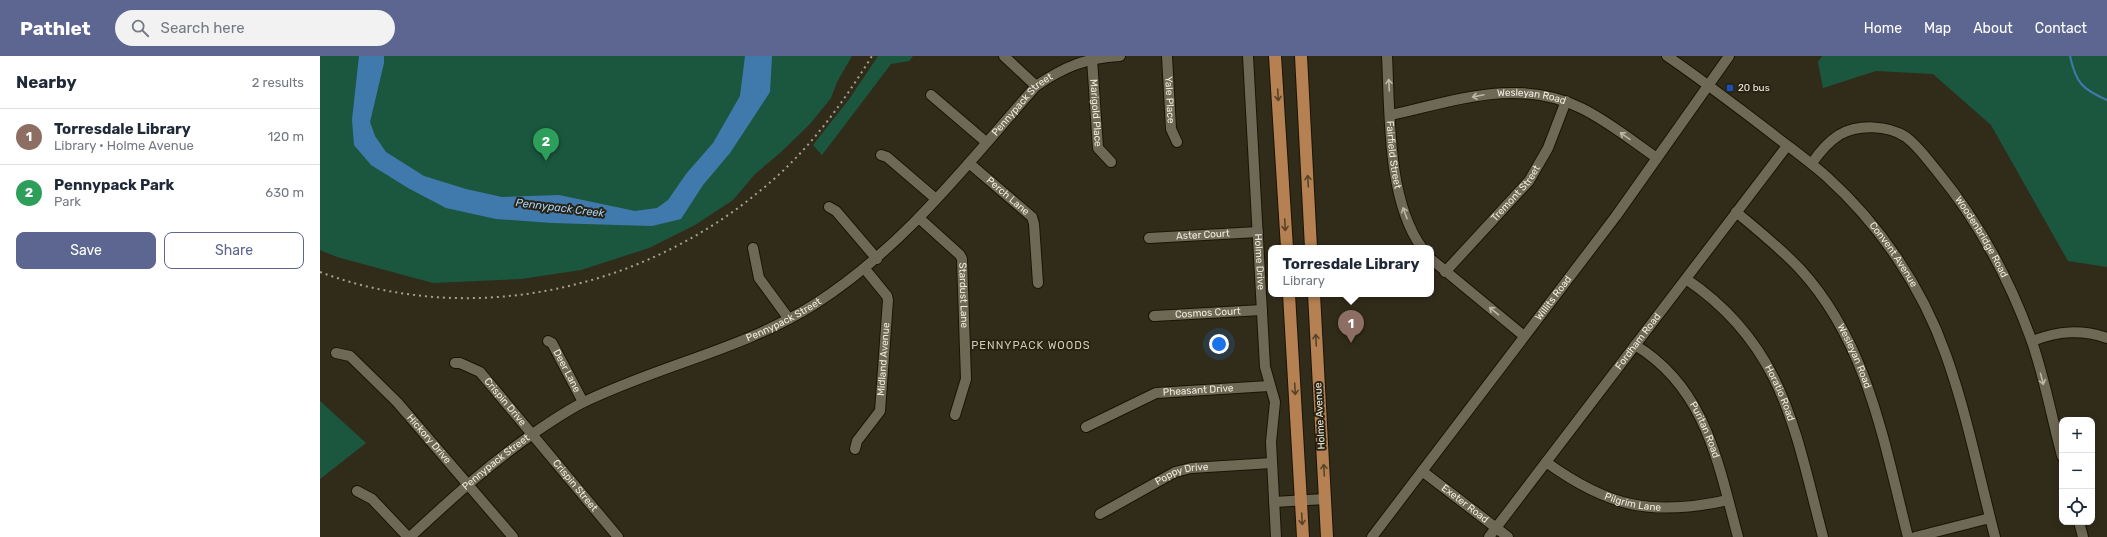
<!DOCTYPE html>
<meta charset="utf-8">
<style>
:root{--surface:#fff;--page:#f2f2f3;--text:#1f2937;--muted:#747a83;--line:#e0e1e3;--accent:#5c6690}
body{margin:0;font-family:Rubik,sans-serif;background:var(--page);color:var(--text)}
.controls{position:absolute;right:12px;bottom:12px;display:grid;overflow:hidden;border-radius:8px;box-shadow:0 2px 10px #0003}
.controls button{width:36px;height:36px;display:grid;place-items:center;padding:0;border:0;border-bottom:1px solid var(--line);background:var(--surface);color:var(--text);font:20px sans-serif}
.you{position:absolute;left:899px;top:288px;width:14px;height:14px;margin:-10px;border:3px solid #fff;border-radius:50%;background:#1a73e8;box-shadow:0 0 0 6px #1a73e833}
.badge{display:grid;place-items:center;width:26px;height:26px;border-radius:50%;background:var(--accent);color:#fff;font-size:13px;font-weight:700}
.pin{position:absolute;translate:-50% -33px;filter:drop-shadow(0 1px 2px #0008)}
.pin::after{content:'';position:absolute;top:21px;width:14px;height:12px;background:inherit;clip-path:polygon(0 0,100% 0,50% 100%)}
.popup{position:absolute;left:948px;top:189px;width:166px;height:52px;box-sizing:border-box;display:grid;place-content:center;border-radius:8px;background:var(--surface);filter:drop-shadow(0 1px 3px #0005);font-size:13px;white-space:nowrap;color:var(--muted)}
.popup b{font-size:15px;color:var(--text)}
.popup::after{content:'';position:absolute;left:50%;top:100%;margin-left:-8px;border:8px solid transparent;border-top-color:var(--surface)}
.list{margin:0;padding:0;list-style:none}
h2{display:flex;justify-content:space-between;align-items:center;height:52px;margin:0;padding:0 16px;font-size:17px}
h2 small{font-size:13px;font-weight:400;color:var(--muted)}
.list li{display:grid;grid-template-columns:26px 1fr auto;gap:12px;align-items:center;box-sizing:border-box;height:56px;padding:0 16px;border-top:1px solid var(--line)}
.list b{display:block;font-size:15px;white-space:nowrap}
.list p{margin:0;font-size:13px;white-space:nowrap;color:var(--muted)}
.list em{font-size:13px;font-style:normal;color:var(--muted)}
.actions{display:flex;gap:8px;padding:12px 16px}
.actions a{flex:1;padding:9px 0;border:1px solid var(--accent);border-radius:8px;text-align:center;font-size:14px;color:var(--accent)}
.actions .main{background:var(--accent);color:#fff}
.icon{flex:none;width:22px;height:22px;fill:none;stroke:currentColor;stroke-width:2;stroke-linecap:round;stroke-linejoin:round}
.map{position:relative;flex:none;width:1787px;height:481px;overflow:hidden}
header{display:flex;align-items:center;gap:24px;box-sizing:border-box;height:56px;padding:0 20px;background:var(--accent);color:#fff}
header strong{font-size:19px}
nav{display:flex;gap:22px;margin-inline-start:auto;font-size:14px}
.search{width:280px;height:36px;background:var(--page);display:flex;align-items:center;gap:10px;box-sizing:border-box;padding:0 14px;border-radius:22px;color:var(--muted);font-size:15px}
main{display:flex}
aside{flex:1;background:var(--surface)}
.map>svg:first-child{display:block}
.green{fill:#1b573f}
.water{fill:#407aad}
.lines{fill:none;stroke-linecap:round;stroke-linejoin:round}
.stream{stroke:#407aad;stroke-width:2}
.minor-casing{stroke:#191404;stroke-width:12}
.major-casing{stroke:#191404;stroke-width:14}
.minor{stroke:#6e6955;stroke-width:10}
.major{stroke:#b58153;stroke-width:12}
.rail{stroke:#a5a193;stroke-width:2;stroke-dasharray:2 4;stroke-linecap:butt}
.oneway{stroke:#bbb8a9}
.oneway2{stroke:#594328}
.transit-dot{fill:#1a4fb4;stroke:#272211;stroke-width:1.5}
.labels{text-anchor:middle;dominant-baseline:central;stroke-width:4;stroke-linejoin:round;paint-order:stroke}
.poi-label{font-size:10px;fill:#efece1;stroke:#272211;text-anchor:start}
.street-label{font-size:10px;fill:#efece1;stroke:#272211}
.water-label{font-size:11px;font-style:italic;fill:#a3d1fd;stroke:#272211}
.neighbourhood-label{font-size:11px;letter-spacing:1px;fill:#cfcab4;stroke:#272211}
</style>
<header>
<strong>Pathlet</strong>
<div class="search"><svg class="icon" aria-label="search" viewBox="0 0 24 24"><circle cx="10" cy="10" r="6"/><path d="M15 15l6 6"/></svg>Search here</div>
<nav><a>Home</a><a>Map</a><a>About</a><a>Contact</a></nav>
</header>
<main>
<aside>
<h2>Nearby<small>2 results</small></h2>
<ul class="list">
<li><span class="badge" style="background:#8d6e63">1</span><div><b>Torresdale Library</b><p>Library · Holme Avenue</p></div><em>120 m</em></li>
<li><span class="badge" style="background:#2e9e5b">2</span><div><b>Pennypack Park</b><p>Park</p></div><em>630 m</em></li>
</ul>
<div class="actions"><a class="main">Save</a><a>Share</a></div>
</aside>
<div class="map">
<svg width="1787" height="481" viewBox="0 0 1787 481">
<rect width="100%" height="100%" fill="#312c1a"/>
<g class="green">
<path d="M0,0H532L517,26L511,42L490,68L460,97L435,118L413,144L375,169L329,192L261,214L201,223L113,227L17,201L0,194Z"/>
<path d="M558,0H593L589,5L571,8L502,99L493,89L530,42Z"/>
<path d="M1502,0H1787V211L1748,205L1671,69L1613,18L1556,15L1503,32L1498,6Z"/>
<path d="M0,345L46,387L0,423Z"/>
</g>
<path class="water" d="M39,0H64V7L50,66L55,80L66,96L104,120L146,133L182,141L239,139L315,155L337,152L348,144L366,118L393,87L420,40L425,0H452L450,36L410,97L383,129L361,163L332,170L232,167L176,163L126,152L88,132L51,109L34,89L32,64Z"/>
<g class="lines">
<path class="stream" d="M1750,0C1756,27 1762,33 1787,44"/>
<defs>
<g id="minor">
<path d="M684,0L716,30"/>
<path id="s1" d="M847,0L851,73L857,86"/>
<path id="s2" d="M928,0L945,311L955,346L951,386L956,481"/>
<path id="s3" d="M1067,0C1070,58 1067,144 1102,192"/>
<path id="s4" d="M1347,0C1382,24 1416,50 1450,76C1469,91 1489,105 1507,121C1560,169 1602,231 1626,299C1647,358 1659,420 1675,481"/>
<path id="s5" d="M772,3L778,92L791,106"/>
<path d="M611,39L666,86"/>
<path id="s6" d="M1071,59C1135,45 1198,21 1261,52C1288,65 1312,85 1337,102"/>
<path d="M561,99L567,101L616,143"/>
<path id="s7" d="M649,107L712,161L714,168L718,227"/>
<path id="s8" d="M1492,107C1499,97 1508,86 1519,79C1538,68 1568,69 1586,81C1598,90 1607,103 1617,115C1658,165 1689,222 1711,283C1724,319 1732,363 1742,400"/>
<path d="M509,151L516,155L557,203"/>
<path id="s9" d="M1416,156C1438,174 1460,192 1480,213C1548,287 1564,387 1588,481"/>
<path id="s10" d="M599,162L640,199L642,203L646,323L635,359"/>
<path id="s11" d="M829,182L938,176"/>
<path d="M433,192L439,222L469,263"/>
<path d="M1111,203L1204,280"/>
<path id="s12" d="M1125,216L1209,125L1228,92L1246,45"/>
<path id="s13" d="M1366,223C1464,289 1475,375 1503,481"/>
<path id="s14" d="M834,260L942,254"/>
<path id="s15" d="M228,285L232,287L263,346"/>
<path d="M1712,285C1738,275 1761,273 1787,282"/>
<path id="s16" d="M1315,289C1386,332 1398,407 1418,481"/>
<path id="s17" d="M16,297L30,300L77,346L193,481"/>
<path id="s18" d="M135,307H140L160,316L298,481"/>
<path id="s19" d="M766,371L836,337L949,330"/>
<path id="s20" d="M535,393L537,385L560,355L568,244L567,240L545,213"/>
<path id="s21" d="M1226,406C1288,451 1333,461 1408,444"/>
<path id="s22" d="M1102,415L1188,481"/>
<path d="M37,435L52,443L88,481"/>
<path d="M954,446L1005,443"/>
<path id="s23" d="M780,458L855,416L871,412L952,407"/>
<path d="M1759,466L1763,481"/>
<path id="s24" d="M90,481C131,443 168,409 214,377C230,366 246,355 264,346C340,309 424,293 495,248C584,191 647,108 716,30C744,11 765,2 800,0"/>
<path id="s25" d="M1052,481L1296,160L1409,0"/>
<path id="s26" d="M1169,481L1467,90"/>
<path d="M1595,481L1670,462"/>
</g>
<g id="major">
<path d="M955,0L967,192"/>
<path d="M981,0L991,192"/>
<path d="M969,238L983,481"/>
<path d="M994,238L1007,481"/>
</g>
</defs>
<use href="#minor" class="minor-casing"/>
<use href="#major" class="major-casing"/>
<use href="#minor" class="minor"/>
<use href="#major" class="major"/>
<path class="rail" d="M0,216C149,272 320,235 441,134C487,97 521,50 552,0"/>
</g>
<defs><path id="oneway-shaft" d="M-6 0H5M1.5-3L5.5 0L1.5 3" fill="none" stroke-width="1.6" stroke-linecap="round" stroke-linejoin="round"/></defs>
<g class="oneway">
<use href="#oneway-shaft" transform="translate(1069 29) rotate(-93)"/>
<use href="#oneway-shaft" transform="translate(1158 40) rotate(168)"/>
<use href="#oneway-shaft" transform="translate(1305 80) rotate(-145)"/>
<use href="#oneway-shaft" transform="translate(1085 157) rotate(-110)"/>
<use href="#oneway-shaft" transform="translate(1174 255) rotate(-140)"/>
<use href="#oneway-shaft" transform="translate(1722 323) rotate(75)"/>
</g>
<g class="oneway2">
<use href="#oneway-shaft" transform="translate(958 39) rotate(87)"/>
<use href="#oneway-shaft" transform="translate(988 125) rotate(-93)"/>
<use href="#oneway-shaft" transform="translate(965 169) rotate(87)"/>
<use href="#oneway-shaft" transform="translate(996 284) rotate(-93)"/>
<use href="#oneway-shaft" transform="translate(975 333) rotate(87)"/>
<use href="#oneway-shaft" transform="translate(1004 414) rotate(-93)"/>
<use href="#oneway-shaft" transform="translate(982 463) rotate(87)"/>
</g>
<rect class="transit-dot" x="1406" y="28" width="8" height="8" rx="2"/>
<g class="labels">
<g class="poi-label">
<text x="1418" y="32">20 bus</text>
</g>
<g class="street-label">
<text stroke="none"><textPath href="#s6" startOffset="143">Wesleyan Road</textPath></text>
<text stroke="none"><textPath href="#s1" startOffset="44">Yale Place</textPath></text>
<text stroke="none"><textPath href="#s24" startOffset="761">Pennypack Street</textPath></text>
<text stroke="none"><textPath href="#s5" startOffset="54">Marigold Place</textPath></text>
<text stroke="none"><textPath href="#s3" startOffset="99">Fairfield Street</textPath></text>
<text stroke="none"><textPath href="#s12" startOffset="106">Tremont Street</textPath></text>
<text stroke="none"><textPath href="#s7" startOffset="51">Perch Lane</textPath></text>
<text stroke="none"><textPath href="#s11" startOffset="54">Aster Court</textPath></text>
<text stroke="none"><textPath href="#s8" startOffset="235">Woodenbridge Road</textPath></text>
<text stroke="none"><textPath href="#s4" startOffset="303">Convent Avenue</textPath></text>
<text stroke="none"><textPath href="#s2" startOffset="206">Holme Drive</textPath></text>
<text stroke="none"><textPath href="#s10" startOffset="96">Stardust Lane</textPath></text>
<text stroke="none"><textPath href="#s25" startOffset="300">Willits Road</textPath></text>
<text stroke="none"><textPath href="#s14" startOffset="54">Cosmos Court</textPath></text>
<text stroke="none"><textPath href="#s24" startOffset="437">Pennypack Street</textPath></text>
<text stroke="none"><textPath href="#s26" startOffset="246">Fordham Road</textPath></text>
<text stroke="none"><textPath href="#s9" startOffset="189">Wesleyan Road</textPath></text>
<text stroke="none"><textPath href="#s20" startOffset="98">Midland Avenue</textPath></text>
<text stroke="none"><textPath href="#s15" startOffset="36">Deer Lane</textPath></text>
<text stroke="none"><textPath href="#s19" startOffset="120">Pheasant Drive</textPath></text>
<text stroke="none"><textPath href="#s13" startOffset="150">Horatio Road</textPath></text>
<text stroke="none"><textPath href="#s18" startOffset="66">Crispin Drive</textPath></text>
<text transform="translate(1000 360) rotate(-93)">Holme Avenue</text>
<text stroke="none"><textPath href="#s16" startOffset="112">Puritan Road</textPath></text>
<text stroke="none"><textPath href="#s17" startOffset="129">Hickory Drive</textPath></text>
<text stroke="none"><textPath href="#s24" startOffset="114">Pennypack Street</textPath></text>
<text stroke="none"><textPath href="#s23" startOffset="92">Poppy Drive</textPath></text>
<text stroke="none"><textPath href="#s18" startOffset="175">Crispin Street</textPath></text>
<text stroke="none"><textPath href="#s21" startOffset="97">Pilgrim Lane</textPath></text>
<text stroke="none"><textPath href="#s22" startOffset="54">Exeter Road</textPath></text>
</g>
<g class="water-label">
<text transform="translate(240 152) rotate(7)">Pennypack Creek</text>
</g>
<g class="neighbourhood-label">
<text x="711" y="289">PENNYPACK WOODS</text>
</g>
</g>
</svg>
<div class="controls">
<button>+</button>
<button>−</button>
<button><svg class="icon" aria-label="locate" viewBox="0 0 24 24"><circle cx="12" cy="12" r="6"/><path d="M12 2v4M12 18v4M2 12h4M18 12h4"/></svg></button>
</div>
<div class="you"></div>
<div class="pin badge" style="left:1031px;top:287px;background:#8d6e63">1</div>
<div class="popup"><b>Torresdale Library</b>Library</div>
<div class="pin badge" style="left:226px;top:105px;background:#2e9e5b">2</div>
</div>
</main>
